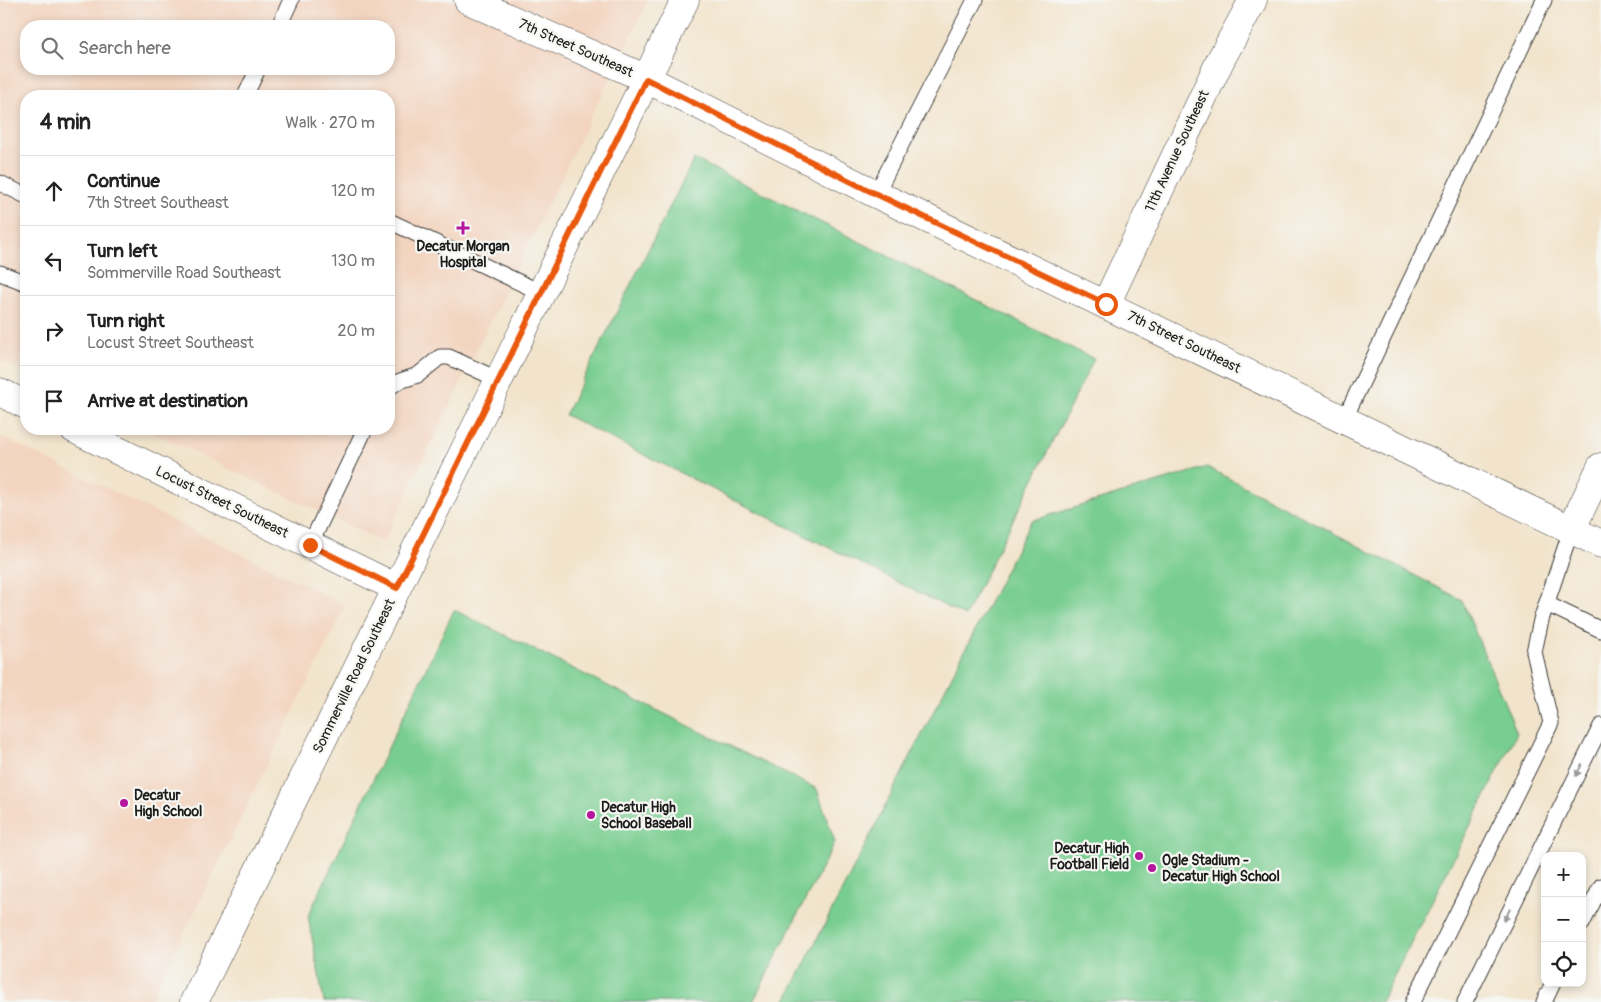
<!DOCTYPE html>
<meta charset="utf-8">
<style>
:root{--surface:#fff;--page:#f6f6f6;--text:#222;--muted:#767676;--line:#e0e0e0}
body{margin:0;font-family:Pangolin,sans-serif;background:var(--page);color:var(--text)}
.controls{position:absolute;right:15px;bottom:15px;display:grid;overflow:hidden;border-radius:10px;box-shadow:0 2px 8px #0003}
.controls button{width:45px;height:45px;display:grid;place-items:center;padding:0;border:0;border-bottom:1px solid var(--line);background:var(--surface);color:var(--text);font:25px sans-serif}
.stop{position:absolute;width:15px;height:15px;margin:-11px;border:4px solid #ea580c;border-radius:50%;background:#fff}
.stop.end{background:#ea580c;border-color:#fff;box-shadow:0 1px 5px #0008}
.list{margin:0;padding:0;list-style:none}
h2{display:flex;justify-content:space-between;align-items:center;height:65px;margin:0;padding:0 20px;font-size:21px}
h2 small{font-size:16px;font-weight:400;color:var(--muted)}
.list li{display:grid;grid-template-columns:32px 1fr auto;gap:15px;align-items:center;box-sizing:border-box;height:70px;padding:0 20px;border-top:1px solid var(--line)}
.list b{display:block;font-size:19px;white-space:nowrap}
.list p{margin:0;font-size:16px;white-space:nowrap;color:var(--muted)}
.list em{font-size:16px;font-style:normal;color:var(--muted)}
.icon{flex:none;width:28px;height:28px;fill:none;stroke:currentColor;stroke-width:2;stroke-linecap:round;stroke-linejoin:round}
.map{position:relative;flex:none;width:1601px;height:1002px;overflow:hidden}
.search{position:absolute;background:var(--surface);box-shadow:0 2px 8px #0003;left:20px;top:20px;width:375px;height:55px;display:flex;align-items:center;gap:12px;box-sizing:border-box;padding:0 18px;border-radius:20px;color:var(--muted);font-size:19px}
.panel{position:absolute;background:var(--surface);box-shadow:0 2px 8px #0003;left:20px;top:90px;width:375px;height:345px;border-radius:20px}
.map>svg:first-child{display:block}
.built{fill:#f3d4bf;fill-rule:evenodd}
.green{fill:#78cd90;stroke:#4a7456}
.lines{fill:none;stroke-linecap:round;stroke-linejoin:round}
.lane-casing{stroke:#3c3a36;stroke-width:17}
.street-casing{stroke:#3c3a36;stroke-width:29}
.secondary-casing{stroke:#3c3a36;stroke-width:29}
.lane{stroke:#fff;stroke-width:15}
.street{stroke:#fff;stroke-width:28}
.secondary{stroke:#fff;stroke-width:28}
.oneway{fill:#999}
.route{stroke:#ea580c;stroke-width:6}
.poi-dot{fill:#b5179e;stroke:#f6f6f2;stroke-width:2}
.labels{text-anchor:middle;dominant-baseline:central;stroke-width:4.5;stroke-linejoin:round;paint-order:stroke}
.street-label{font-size:14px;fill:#1c1c1c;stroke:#f6f6f2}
.poi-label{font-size:14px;font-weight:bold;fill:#1c1c1c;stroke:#f6f6f2;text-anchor:start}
</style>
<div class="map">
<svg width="1601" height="1002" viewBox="0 0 1601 1002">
<rect width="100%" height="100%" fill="#f6f6f2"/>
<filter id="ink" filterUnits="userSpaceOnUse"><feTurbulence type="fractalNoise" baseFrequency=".02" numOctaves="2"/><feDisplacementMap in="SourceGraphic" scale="10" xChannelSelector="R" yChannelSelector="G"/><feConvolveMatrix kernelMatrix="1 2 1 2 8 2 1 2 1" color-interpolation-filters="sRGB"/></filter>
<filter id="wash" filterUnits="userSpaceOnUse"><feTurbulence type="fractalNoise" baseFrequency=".0096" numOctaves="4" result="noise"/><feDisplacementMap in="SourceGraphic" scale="20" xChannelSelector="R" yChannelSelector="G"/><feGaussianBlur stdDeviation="1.12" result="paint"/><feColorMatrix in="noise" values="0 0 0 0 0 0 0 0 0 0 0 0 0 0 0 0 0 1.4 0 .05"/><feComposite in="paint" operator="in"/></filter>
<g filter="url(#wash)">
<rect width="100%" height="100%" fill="#f2e4cc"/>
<g class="built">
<path d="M0,0H648L383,542L145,429H389V96H26V372L0,360ZM26,26H389V69H26Z"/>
<path d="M0,436L346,605L150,1002H0Z"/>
</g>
<g class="green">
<path d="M694,159L1094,359L965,616L565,415Z"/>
<path d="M1207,467L1462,600L1517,733L1381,1002H785L1031,521Z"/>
<path d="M454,610L817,789L835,842L753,1002H324L308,916Z"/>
</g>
</g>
<g filter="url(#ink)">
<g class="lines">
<defs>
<g id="lane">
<path d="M279,26L291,0"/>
<path d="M245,96L258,69"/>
<path d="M0,183L26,196"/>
<path d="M876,194L975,0"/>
<path d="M389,221L542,293"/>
<path d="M0,273L26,283"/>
<path d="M389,388L397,382L418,375L440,357H449L499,380"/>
<path d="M1344,420L1544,0"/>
<path d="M310,545L365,429"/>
<path d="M1547,604L1601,630"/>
<path d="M1582,924L1601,886"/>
<path d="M1413,1002L1551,723L1534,652L1541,620L1571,530"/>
<path d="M1465,1002L1601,726"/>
<path d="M1544,1002L1553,983"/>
</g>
<g id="street">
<path d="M468,0L647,79L876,194L1601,544"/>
<path d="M1106,304L1220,61L1253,0"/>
<path d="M0,392L26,405"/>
<path d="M74,429L397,588"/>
<path d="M1571,530L1601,467"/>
</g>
<path id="secondary" d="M194,1002L685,0"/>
</defs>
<use href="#lane" class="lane-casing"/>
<use href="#street" class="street-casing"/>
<use href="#secondary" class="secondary-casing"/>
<use href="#lane" class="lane"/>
<use href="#street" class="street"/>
<use href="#secondary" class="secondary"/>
</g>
<defs><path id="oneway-solid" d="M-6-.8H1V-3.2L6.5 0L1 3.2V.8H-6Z" transform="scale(1.25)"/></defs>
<g class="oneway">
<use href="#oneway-solid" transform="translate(1579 770) rotate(116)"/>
<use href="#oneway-solid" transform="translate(1507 915) rotate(116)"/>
</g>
</g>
<g class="lines" filter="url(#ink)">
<path class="route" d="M310,545L397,588L646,79L876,194L1106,304"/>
</g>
<g class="poi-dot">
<path d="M460.5 220.5h5v5h5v5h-5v5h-5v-5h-5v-5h5z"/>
<circle cx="124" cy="803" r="5"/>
<circle cx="591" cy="815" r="5"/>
<circle cx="1139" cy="856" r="5"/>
<circle cx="1152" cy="868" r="5"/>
</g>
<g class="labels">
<g class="street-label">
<text transform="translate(576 48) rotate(24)">7th Street Southeast</text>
<text transform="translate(1177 151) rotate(-65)">11th Avenue Southeast</text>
<text transform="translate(1184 342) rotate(26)">7th Street Southeast</text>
<text transform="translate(222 502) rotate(26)">Locust Street Southeast</text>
<text transform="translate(354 676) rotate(-64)">Sommerville Road Southeast</text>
</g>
<g class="poi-label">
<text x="463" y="246" text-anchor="middle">Decatur Morgan<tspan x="463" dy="16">Hospital</tspan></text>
<text x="134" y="795">Decatur<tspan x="134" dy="16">High School</tspan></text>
<text x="601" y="807">Decatur High<tspan x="601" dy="16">School Baseball</tspan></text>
<text x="1129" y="848" text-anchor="end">Decatur High<tspan x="1129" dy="16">Football Field</tspan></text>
<text x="1162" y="860">Ogle Stadium -<tspan x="1162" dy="16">Decatur High School</tspan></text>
</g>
</g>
</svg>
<div class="controls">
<button>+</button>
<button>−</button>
<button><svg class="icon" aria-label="locate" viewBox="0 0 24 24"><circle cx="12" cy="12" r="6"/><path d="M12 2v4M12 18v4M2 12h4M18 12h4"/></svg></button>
</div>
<div class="stop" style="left:1106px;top:304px"></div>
<div class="stop end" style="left:310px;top:545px"></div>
<div class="search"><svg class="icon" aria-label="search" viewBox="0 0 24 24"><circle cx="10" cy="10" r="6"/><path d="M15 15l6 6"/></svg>Search here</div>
<section class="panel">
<h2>4 min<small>Walk · 270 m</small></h2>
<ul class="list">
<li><svg class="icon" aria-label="ahead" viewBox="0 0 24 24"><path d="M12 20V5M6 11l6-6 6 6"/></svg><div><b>Continue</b><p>7th Street Southeast</p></div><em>120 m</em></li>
<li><svg class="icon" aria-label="left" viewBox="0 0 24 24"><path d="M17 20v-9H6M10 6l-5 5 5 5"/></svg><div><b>Turn left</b><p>Sommerville Road Southeast</p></div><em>130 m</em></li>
<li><svg class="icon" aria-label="right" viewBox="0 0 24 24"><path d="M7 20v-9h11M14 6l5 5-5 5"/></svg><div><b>Turn right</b><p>Locust Street Southeast</p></div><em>20 m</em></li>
<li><svg class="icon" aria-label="arrive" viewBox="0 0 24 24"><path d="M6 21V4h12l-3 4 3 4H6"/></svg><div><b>Arrive at destination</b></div></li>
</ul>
</section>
</div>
